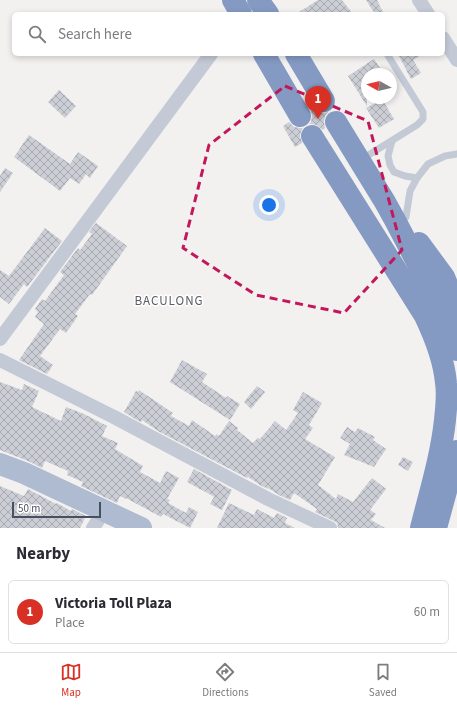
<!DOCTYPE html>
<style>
:root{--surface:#fff;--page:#f7f7f7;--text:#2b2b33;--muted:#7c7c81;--line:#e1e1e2;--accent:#d93025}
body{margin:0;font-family:"Source Sans 3",sans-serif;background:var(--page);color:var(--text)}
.compass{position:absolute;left:361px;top:68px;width:36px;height:36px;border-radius:50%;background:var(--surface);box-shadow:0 2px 6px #0003;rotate:278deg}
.scale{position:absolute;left:12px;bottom:10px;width:89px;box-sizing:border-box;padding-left:4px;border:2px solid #46505f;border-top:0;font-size:11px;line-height:14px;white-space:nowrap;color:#46505f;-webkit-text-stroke:3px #fff;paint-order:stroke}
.you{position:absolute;left:269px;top:205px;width:14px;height:14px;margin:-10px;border:3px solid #fff;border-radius:50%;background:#1a73e8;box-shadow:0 0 0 6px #1a73e833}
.badge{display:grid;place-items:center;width:26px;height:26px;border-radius:50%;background:var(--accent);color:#fff;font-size:13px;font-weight:700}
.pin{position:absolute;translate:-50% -33px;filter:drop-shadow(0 1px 2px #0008)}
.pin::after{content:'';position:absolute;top:21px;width:14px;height:12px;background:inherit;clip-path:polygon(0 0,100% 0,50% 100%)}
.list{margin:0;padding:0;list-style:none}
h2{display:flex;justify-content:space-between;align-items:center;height:52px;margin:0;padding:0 16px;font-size:17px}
h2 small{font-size:13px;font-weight:400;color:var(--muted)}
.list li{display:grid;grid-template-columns:26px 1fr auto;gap:12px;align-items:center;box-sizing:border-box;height:64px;margin:0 8px 8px;padding:0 8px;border:1px solid var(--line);border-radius:6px}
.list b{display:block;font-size:15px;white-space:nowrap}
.list p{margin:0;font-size:13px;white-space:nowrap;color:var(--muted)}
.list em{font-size:13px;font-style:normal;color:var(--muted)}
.icon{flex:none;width:22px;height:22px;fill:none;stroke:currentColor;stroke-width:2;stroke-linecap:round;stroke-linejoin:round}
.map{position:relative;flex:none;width:457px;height:528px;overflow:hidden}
.search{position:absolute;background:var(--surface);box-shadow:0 2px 6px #0003;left:12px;right:12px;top:12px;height:44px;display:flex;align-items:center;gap:10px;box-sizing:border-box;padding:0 14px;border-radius:6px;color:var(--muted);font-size:15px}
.sheet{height:124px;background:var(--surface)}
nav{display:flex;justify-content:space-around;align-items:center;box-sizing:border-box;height:56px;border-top:1px solid var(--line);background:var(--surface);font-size:11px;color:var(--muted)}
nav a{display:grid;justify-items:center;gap:2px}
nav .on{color:var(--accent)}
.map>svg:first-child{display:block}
.building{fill:url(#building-cross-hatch)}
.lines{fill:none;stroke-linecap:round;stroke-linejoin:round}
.lane{stroke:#c3cad6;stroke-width:7}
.street{stroke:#c3cad6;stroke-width:14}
.primary{stroke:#aebbd1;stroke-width:22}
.highway{stroke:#849ac3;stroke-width:22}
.marked{fill:none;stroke:#c2185b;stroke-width:3;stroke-dasharray:8 5;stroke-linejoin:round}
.labels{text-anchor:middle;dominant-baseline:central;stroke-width:3;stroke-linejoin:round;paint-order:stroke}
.quarter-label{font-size:13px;letter-spacing:1px;fill:#5c5f66;stroke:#fff}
</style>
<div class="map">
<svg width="457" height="528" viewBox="0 0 457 528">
<defs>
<pattern id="building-cross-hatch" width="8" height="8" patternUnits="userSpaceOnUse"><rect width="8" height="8" fill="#ccced6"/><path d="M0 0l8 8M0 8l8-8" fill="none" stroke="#a7aab1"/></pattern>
</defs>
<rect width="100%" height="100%" fill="#f3f0f0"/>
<g class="building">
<path d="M318,0H342L353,14H296Z"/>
<path d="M366,0H377L384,14H375Z"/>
<path d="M398,54H423L413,60L421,73L411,79Z"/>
<path d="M374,59L384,74H367V106L348,76Z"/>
<path d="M59,90L76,106L65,118L48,102Z"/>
<path d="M382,99L394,119L379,128L366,108Z"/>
<path d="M313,108L318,112L324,113L328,112L325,116L324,123L325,128L323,130L317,125L312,124H309L311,122L312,116L311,109Z"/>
<path d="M289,122L294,127L300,128H303L301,131L300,136L302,143L295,147L283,126Z"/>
<path d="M29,135L70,164L78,152L98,166L90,178L86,174L79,184L70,178L60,191L14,157Z"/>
<path d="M5,168L13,173L0,192V176Z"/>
<path d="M96,223L127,246L92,295L90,294L75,314L78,316L66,333L60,329L40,356L53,365L47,374L19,360L44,324L35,317L38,312L35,309L42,299L45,301L64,275L60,272L78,248L80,250L92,234L89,232Z"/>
<path d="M45,228L62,241L27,287L24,284L9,304L0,297V270L9,276Z"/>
<path d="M182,360L207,374L202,382L226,398L227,396L240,404L230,420L170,382Z"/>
<path d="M0,382L22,390L24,384L39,391L32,407L61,421L66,407L84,414L107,426L102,436L118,443L115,449L143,466L140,472L160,483L166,471L179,478L167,499L170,500L168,503L186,513L189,507L198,512L190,528L163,514L161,517L126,498V499L120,496L117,503L81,486L83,482L67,475L68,471L45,461L42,468L28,461L0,450Z"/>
<path d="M257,386L265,392L251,409L244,402Z"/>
<path d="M139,390L173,413L171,416L189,426L192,420L215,436L217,434L219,436L229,421L238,428L237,430L253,443L258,438L260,439L275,421L286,430L298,413L293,410L303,392L322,403L309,425L313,428L305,439L335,457L318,485L336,499L338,494L353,502L372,478L386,489L370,510L376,514L371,520L385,528H338L337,523L334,521L315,512L317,509L294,493L290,500L279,495L268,488V489L260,485L248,477L247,478L158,431L142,420L141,422L135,419L124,412L136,391L138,392Z"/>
<path d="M347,427L355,432L358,428L375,437L373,440L386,449L374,467L344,455L350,444L340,438Z"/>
<path d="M403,457L413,462L408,471L398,465Z"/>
<path d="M194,469L232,490L222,510L210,504L214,497L213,496L187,482Z"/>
<path d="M0,486L24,496L28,489L56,504L57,503L71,511L72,509L86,516L80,528H0Z"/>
<path d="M229,503L254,515L257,509L274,518L277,513L287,518L285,523L295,528H217Z"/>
</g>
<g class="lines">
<g class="lane">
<path d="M392,141L388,156L390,165L394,172L405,176L417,178"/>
<path d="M362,159L417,125L423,119V112L387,54"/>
<path d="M406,217L410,191L417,178L428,164L445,156L457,154"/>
</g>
<g class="street">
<path d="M419,0L428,14"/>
<path d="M443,38L457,60"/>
<path d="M0,339L211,54"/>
<path d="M0,360L114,417L268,499L330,528"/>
<path d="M93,528L104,511"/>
</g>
<path class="primary" d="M0,464L24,473L141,528"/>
<g class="highway">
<path d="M233,0L241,14"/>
<path d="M258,0L268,14"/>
<path d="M264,54L300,116"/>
<path d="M296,54L324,101"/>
<path d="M336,122L385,202L396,222L443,312L457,350"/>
<path d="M312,136L425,316C435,337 444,359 446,383C448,395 446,408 445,420C441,457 430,492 421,528"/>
<path d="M419,243L444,277L457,308"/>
<path d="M436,528L457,451"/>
</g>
</g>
<path class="marked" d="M285,86L368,121L402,250L344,313L256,295L183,248L209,145Z"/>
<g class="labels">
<g class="quarter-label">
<text x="169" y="301">BACULONG</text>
</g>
</g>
</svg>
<svg class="compass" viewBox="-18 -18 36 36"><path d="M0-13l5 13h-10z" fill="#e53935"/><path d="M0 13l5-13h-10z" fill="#7c7c81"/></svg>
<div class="scale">50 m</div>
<div class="you"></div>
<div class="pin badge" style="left:318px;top:119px">1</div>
<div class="search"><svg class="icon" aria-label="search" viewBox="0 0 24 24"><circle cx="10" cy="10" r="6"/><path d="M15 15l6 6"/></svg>Search here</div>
</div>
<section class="sheet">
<h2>Nearby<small></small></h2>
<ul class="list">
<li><span class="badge">1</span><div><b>Victoria Toll Plaza</b><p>Place</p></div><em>60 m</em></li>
</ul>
</section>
<nav>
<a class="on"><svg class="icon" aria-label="map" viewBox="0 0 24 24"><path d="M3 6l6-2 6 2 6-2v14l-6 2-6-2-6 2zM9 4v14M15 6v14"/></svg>Map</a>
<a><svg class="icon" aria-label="directions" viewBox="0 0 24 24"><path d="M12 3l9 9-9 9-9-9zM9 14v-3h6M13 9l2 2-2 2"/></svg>Directions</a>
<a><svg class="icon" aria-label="saved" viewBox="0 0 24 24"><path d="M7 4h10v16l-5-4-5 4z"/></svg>Saved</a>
</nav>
